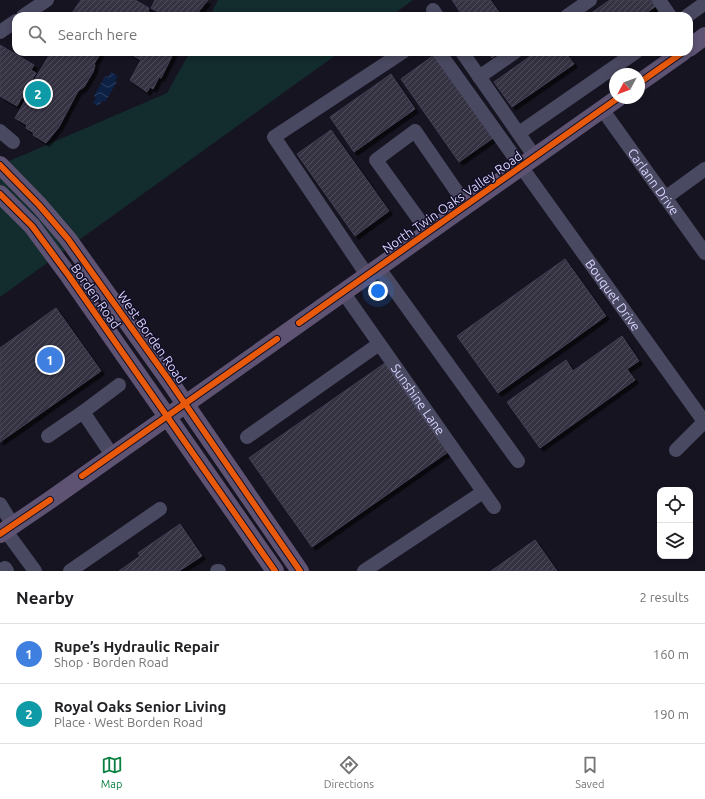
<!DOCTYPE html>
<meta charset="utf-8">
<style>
:root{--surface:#fff;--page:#f2f2f2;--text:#202124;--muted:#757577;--line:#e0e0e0;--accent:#0b8043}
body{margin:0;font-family:Ubuntu,sans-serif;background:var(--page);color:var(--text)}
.controls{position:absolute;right:12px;bottom:12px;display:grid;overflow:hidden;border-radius:8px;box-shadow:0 2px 6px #0003}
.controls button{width:36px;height:36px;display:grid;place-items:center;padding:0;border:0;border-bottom:1px solid var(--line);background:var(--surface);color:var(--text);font:20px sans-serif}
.compass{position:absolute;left:609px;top:68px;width:36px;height:36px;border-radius:50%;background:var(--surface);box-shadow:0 2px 6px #0003;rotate:229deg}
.you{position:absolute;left:378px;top:291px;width:14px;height:14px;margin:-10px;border:3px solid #fff;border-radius:50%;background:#1a73e8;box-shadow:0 0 0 6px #1a73e833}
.badge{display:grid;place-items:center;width:26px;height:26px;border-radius:50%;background:var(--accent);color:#fff;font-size:13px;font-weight:700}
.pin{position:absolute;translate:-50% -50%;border:2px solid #fff;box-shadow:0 1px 4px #0006}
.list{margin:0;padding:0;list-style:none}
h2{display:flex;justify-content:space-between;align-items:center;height:52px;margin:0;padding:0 16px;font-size:17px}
h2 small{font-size:13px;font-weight:400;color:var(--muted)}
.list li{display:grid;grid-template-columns:26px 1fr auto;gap:12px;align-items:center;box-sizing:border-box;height:60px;padding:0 16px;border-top:1px solid var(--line)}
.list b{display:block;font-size:15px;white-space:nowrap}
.list p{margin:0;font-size:13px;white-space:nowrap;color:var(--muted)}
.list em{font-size:13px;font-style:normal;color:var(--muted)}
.icon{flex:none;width:22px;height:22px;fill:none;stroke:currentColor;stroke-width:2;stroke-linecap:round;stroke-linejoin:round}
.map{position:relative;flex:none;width:705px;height:571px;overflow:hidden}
.search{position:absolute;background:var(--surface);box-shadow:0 2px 6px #0003;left:12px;right:12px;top:12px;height:44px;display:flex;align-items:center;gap:10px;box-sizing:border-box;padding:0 14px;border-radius:12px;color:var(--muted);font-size:15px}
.sheet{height:172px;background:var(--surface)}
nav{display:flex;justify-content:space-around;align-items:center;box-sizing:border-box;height:56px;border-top:1px solid var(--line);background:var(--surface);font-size:11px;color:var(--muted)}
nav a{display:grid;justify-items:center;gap:2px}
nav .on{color:var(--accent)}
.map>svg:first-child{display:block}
.grass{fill:#132c2d}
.water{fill:url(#water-waves)}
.building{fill:url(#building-hatch);stroke:#433f54;filter:url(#shadow)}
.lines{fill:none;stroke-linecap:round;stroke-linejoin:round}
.minor{stroke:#4a4962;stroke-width:14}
.major{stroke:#5e5373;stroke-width:18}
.cycleway-casing{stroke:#130f26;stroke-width:8}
.cycleway{stroke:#e8590c;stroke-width:6}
.labels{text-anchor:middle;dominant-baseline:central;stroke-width:3;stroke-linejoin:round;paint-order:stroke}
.street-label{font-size:13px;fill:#d9d4ff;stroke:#130f26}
</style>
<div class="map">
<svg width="705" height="571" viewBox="0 0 705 571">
<defs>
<pattern id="water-waves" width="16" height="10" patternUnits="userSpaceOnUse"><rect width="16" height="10" fill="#0d2144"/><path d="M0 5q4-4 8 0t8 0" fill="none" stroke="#304060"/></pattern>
<pattern id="building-hatch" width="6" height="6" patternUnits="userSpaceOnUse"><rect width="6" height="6" fill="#343243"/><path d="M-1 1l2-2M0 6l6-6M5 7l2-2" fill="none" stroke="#514f5f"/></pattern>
<filter id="shadow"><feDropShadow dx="3.5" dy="3.5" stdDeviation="0" flood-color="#0009"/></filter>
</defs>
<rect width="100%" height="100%" fill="#161421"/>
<g class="grass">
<path d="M218,0H413L391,16H210Z"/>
<path d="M190,52H340L0,297V165L167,93Z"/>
</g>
<path class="water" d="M111,72L118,76L115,81L117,82L105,102L102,101L99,106L93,103L96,98L94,96L105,76L108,77Z"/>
<g class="building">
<path d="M81,0H135L149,8L148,11L155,16H70Z"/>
<path d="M155,0H208L195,16H166L151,8Z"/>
<path d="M452,0H490L502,16H463Z"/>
<path d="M610,0H652L656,6L642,16H587Z"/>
<path d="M0,45L34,65L31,70L36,73L30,83L32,84L51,52H101L94,64L95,65L93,72L84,87L78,91L59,127L46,143L33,135L34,133L26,128L27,125L15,118L26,99L22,97L17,106L0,96Z"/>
<path d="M127,52H174L161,78L159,77L153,89L150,87L147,92L130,80L141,60Z"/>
<path d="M488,52H500L492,58Z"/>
<path d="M536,52H565L574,64L512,107L494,82Z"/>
<path d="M434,55L493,138L459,162L401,79Z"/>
<path d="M391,74L415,109L354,152L330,117Z"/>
<path d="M331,130L389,211L355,236L297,154Z"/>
<path d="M565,259L606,316L498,393L457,336Z"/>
<path d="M56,308L101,371L0,442V348Z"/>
<path d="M622,336L639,361L627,369L635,380L540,448L507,402L566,360L573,371Z"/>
<path d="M385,363L448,452L312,547L249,458Z"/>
<path d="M180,524L202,556L179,571H119L140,556L138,553Z"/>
<path d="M535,540L557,571H491Z"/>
</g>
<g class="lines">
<g class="minor">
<path d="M659,0L670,16"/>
<path d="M433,10L437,16"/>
<path d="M23,16L47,0"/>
<path d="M567,16L590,0"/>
<path d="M687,16L705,3"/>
<path d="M0,32L16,21"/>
<path id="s1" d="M439,52L705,423"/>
<path d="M462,52L535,157"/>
<path d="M479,77L515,52"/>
<path id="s2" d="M602,109L705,253"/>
<path d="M0,131L13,142"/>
<path d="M519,133L636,52"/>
<path d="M665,198L705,169"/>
<path d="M428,232L376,160L415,131L466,205"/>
<path d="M378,267L518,461"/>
<path d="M367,275L274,137L403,52"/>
<path id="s3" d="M343,292L494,507"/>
<path d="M83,412L119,385"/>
<path d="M48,436L83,412L112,455"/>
<path d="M247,437L379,344"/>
<path d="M676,450L704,422"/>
<path d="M0,504L13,525"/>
<path d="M5,530L35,571"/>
<path d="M0,571L5,568L7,571"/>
<path d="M70,571L160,509"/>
<path d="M217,571H219"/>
<path d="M364,571L483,492"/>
</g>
<g class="major">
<path d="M689,48L705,36"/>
<path d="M639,83L683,52"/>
<path d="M0,165L39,205L68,239L168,379L300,571"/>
<path d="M0,194L32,226L69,276L275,571"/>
<path d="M0,534L50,500L618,98"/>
</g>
<defs>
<g id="cycleway">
<path d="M639,83L683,52"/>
<path d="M0,165L39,205L68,239L168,379L300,571"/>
<path d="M0,194L32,226L69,276L275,571"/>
<path d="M299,323L618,98"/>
<path d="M82,476L277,339"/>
<path d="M0,534L50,500"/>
</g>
</defs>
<use href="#cycleway" class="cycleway-casing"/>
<use href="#cycleway" class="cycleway"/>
</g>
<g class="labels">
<g class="street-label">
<text stroke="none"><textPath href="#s2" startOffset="89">Carlann Drive</textPath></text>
<text transform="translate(452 202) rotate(-35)">North Twin Oaks Valley Road</text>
<text stroke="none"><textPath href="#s1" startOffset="299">Bouquet Drive</textPath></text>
<text transform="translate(96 296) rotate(55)">Borden Road</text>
<text transform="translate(152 337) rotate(55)">West Borden Road</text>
<text stroke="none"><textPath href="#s3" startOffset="131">Sunshine Lane</textPath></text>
</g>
</g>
</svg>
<div class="controls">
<button><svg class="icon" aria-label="locate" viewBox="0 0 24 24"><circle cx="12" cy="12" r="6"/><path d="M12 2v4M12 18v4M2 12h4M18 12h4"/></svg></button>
<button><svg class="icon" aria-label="layers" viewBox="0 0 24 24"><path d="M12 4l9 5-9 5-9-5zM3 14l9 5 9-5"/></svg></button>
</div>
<svg class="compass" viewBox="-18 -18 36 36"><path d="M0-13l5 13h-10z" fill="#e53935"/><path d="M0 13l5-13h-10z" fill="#757577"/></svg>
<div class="you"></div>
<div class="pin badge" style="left:50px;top:360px;background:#3f7fe0">1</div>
<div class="pin badge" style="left:38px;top:94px;background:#0f9aa8">2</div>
<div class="search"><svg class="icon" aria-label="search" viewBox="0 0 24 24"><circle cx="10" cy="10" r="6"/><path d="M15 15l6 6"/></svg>Search here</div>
</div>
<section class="sheet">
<h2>Nearby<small>2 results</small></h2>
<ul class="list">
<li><span class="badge" style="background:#3f7fe0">1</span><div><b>Rupe’s Hydraulic Repair</b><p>Shop · Borden Road</p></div><em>160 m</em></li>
<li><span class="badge" style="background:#0f9aa8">2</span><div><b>Royal Oaks Senior Living</b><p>Place · West Borden Road</p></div><em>190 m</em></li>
</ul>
</section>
<nav>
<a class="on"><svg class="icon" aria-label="map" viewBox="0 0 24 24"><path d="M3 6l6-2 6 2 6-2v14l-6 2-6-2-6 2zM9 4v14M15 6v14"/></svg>Map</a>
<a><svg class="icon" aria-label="directions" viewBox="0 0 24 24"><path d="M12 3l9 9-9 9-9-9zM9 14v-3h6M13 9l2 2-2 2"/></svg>Directions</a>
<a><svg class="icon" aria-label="saved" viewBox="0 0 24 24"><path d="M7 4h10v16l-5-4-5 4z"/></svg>Saved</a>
</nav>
